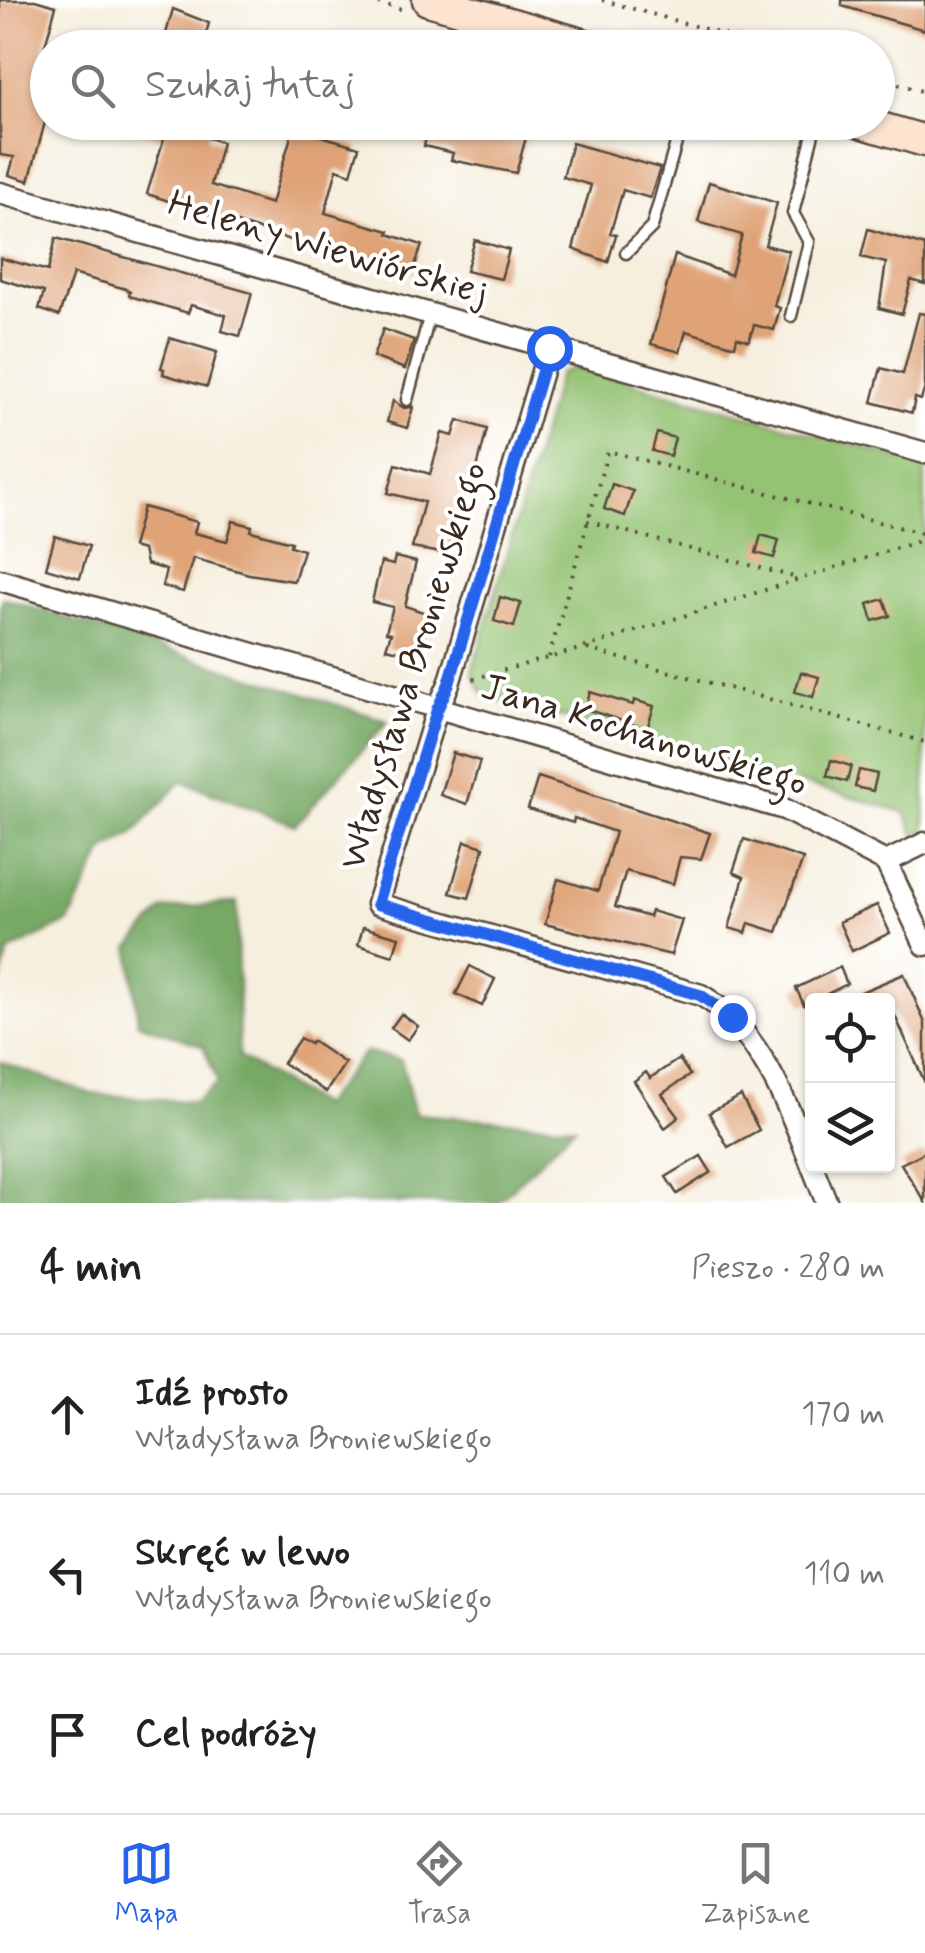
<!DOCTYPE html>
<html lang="pl">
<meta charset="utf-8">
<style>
:root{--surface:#fff;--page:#f2f2f2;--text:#222;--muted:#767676;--line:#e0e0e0;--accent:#2563eb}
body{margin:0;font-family:Mynerve,sans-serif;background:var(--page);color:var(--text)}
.controls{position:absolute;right:30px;bottom:30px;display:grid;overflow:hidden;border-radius:10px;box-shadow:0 2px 8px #0004}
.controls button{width:90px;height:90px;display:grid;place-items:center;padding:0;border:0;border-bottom:2px solid var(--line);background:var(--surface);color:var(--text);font:50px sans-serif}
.stop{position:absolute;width:30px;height:30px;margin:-22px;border:8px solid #2563eb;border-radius:50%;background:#fff}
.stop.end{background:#2563eb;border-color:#fff;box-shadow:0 2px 10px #0008}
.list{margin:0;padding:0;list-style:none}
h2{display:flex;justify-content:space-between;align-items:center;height:130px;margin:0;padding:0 40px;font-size:42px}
h2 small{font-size:32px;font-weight:400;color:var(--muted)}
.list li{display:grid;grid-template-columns:65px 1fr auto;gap:30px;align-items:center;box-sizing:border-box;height:160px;padding:0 40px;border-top:2px solid var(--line)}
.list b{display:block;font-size:38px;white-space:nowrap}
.list p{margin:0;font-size:32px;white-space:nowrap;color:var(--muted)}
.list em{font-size:32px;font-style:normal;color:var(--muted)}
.icon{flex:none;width:55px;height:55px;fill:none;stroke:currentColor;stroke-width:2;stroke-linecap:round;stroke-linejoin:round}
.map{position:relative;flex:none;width:925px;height:1203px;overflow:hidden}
.search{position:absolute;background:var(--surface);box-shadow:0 2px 8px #0004;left:30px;right:30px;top:30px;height:110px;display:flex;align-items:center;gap:25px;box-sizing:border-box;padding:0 35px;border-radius:55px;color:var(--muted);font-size:38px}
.sheet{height:610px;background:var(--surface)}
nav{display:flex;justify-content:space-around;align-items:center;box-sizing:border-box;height:140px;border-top:2px solid var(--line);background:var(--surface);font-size:28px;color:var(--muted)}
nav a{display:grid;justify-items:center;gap:5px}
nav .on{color:var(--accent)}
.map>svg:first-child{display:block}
.green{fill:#94c373;stroke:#687648;stroke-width:2.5}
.forest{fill:#77a965;stroke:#596a42;stroke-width:2.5}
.building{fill:#dfa377}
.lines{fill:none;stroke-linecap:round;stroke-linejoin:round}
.lane-casing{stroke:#57483b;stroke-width:15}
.street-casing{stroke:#57483b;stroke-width:25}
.secondary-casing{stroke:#57483b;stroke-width:35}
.path{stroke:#57483b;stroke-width:4;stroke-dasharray:2.5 8;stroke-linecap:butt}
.lane{stroke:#fff;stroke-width:10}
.street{stroke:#fff;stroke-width:20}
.secondary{stroke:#fde4d1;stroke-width:30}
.route{stroke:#2563eb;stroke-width:12}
.labels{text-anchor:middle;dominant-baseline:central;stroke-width:8;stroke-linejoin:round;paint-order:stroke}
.street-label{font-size:38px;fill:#3b2a1e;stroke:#fff}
</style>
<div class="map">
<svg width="925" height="1203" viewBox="0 0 925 1203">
<rect width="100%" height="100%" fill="#fff"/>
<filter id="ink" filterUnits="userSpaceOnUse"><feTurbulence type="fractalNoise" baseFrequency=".01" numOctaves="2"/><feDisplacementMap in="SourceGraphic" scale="20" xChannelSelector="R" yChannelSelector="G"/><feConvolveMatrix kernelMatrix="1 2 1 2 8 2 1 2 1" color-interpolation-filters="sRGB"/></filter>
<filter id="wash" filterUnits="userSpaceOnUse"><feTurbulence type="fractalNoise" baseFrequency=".0048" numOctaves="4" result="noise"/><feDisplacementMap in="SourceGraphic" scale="40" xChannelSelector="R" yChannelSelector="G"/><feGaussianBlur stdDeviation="2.25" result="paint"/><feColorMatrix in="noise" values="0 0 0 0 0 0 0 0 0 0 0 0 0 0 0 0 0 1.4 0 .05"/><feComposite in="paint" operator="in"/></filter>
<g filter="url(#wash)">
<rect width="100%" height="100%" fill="#f6efde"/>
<path class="green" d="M575,367L925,465V830L915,835L905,812L484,696L472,672L559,374Z"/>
<g class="forest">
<path d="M3,598L58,615L388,721L295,825L182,781L133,834L104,851L69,922L9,951L0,986V607Z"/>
<path d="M237,902L239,1057L321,1106L365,1052L401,1060L415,1114L575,1126L497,1203H0V1062L92,1094L195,1102L218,1082L203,1046L138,1023L130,947L163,910Z"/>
</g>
<g id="blocks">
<g class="building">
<path d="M0,0H35L56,6L40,63L48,65V111L29,181L9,175L14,157L0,155Z"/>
<path d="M842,0H925V30L842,6Z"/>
<path d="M173,9L209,23L202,48H162Z"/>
<path d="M131,122H212L208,138L222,142L211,185L271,204L295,123L319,130L318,135L359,147L351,174L337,169L325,213L389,231L388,234L422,245L413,272L317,242L315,248L147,194L164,138L130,128Z"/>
<path d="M430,122H502L500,127L527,134L516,173L451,160L453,153L424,146Z"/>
<path d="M572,143L660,168L650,198L623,190L610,234L616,235L608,262L573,249L591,185L563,177Z"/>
<path d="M709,182L777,203L765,245L789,251L774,306L780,308L774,330L754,325L749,341L737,337L735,346L686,331L680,352L651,344L675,255L731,275L742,235L698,222Z"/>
<path d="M868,229L925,246V284L911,280L902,314L879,308L886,263L861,257Z"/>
<path d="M56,238L252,293L240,336L222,331L226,315L191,305L188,313L129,296L130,292L126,289L73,274L59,316L39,309L44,292L0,279V258L48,271Z"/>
<path d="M475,240L509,250L501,279L466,271Z"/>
<path d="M919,313L925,314V387L921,400L915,398L912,413L872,402L881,368L903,374Z"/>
<path d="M383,329L414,340L405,369L373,357Z"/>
<path d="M170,338L217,352L207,387L163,374L164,369L161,368Z"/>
<path d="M393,401L404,408L413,407L407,428L387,422Z"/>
<path d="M458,420L487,429L470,496L464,495L447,554L412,548L424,502L388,493L396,464L430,474L442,433L453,436Z"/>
<path d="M657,433L675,438L670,456L652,451Z"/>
<path d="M612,484L633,491L625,516L604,509Z"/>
<path d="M143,507L197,522L194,533L227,541L233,521L252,526L251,531L291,542L290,546L303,550L294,581L249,574L193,558L183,592L162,586L166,570L146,564L143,550L132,547Z"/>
<path d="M761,535L779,540L774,558L756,553Z"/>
<path d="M55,536L89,546L80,578L46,568Z"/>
<path d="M395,557L416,562L405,606L429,614L418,655L386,648L391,633L386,632L393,607L372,602L381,562L393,565Z"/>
<path d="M500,597L521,603L514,627L494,621Z"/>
<path d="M884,599L890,616L873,621L868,604Z"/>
<path d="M801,672L819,677L813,697L795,692Z"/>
<path d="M590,692L633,705L634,700L654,706L647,729L585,709Z"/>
<path d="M453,753L480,761L467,804L440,795Z"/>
<path d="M831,760L851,766L847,782L827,776Z"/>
<path d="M859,770L877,774L873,791L855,787Z"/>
<path d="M538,777L710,833L701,859L680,857L673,884L626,871L615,907L649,917L651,911L682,920L671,955L545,924L558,879L598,891L615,832L574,818L573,823L528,809Z"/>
<path d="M744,839L803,859L777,932L749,923L746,933L729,928L744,877L733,872Z"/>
<path d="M465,841L484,847L469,898L450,893Z"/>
<path d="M877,905L890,933L852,951L839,922Z"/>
<path d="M363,927L399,937L393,956L358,945Z"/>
<path d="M470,966L495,979L482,1006L456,994Z"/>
<path d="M840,967L847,984L804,1005L796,988Z"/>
<path d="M904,974L925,1023V1083L888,1000H842Z"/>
<path d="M401,1014L418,1026L408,1040L391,1028Z"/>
<path d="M300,1038L310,1044L312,1041L345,1063L326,1092L283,1063Z"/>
<path d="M679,1059L690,1075L662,1094L679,1117L665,1128L634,1081L646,1072L650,1078Z"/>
<path d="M741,1096L759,1130L728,1147L709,1113Z"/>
<path d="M925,1152V1202L901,1164Z"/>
<path d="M701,1156L711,1172L677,1194L666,1177Z"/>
</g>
</g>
</g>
<g filter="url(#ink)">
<use href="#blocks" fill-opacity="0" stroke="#57483b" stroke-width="2.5"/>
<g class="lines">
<defs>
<g id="lane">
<path d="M495,48L500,24"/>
<path d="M626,253L652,227L682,122"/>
<path d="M791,316L809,242L793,213L816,122"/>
<path d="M407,400L430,314"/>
</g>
<g id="street">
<path d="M0,193L925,453"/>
<path d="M549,348L449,684L437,710L377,904L701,995C768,1033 798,1134 827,1203"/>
<path d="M0,580L784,809L886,862L925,945"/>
<path d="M886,862L925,843"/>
</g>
<g id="secondary">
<path d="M428,0L596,48"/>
<path d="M860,122L925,141"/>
</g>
</defs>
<use href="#lane" class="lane-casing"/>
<use href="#street" class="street-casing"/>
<use href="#secondary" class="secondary-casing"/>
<g class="path">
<path d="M368,0L407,11"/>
<path d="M602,0L772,48"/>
<path d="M878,78L925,92"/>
<path d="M587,521L794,577"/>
<path d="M587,649L925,742"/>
<path d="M549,657L608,451L925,534"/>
<path d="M473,679L583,648L925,539"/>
</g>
<use href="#lane" class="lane"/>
<use href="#street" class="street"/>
<use href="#secondary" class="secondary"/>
</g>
</g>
<g class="lines" filter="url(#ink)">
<path class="route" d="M549,348L449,684L437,710L377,904L700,995L732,1017"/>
</g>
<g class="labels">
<g class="street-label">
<text transform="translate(328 249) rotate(16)">Heleny Wiewiórskiej</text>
<text transform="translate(414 666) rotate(-73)">Władysława Broniewskiego</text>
<text transform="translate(644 736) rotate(17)">Jana Kochanowskiego</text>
</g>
</g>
</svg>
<div class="controls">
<button><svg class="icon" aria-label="locate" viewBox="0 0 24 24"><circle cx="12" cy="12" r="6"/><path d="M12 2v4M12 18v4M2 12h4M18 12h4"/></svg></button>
<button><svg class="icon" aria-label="layers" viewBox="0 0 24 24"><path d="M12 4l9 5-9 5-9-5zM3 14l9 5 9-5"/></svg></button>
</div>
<div class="stop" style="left:549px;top:348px"></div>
<div class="stop end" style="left:732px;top:1017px"></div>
<div class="search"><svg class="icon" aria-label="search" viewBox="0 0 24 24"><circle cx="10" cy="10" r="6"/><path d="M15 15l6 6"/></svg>Szukaj tutaj</div>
</div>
<section class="sheet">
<h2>4 min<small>Pieszo · 280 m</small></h2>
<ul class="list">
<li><svg class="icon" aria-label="ahead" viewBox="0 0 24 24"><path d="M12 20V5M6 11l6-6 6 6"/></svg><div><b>Idź prosto</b><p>Władysława Broniewskiego</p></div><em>170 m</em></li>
<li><svg class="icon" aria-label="left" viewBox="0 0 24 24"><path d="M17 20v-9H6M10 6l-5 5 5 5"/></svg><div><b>Skręć w lewo</b><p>Władysława Broniewskiego</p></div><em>110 m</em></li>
<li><svg class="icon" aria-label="arrive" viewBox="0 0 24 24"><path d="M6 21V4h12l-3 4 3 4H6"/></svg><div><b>Cel podróży</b></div></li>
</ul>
</section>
<nav>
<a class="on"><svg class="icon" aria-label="map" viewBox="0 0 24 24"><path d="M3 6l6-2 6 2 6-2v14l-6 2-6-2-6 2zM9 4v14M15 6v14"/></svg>Mapa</a>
<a><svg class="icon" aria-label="directions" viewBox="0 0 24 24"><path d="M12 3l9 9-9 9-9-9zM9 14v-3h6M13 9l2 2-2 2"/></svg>Trasa</a>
<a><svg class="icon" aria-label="saved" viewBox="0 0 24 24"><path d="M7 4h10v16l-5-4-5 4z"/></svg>Zapisane</a>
</nav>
